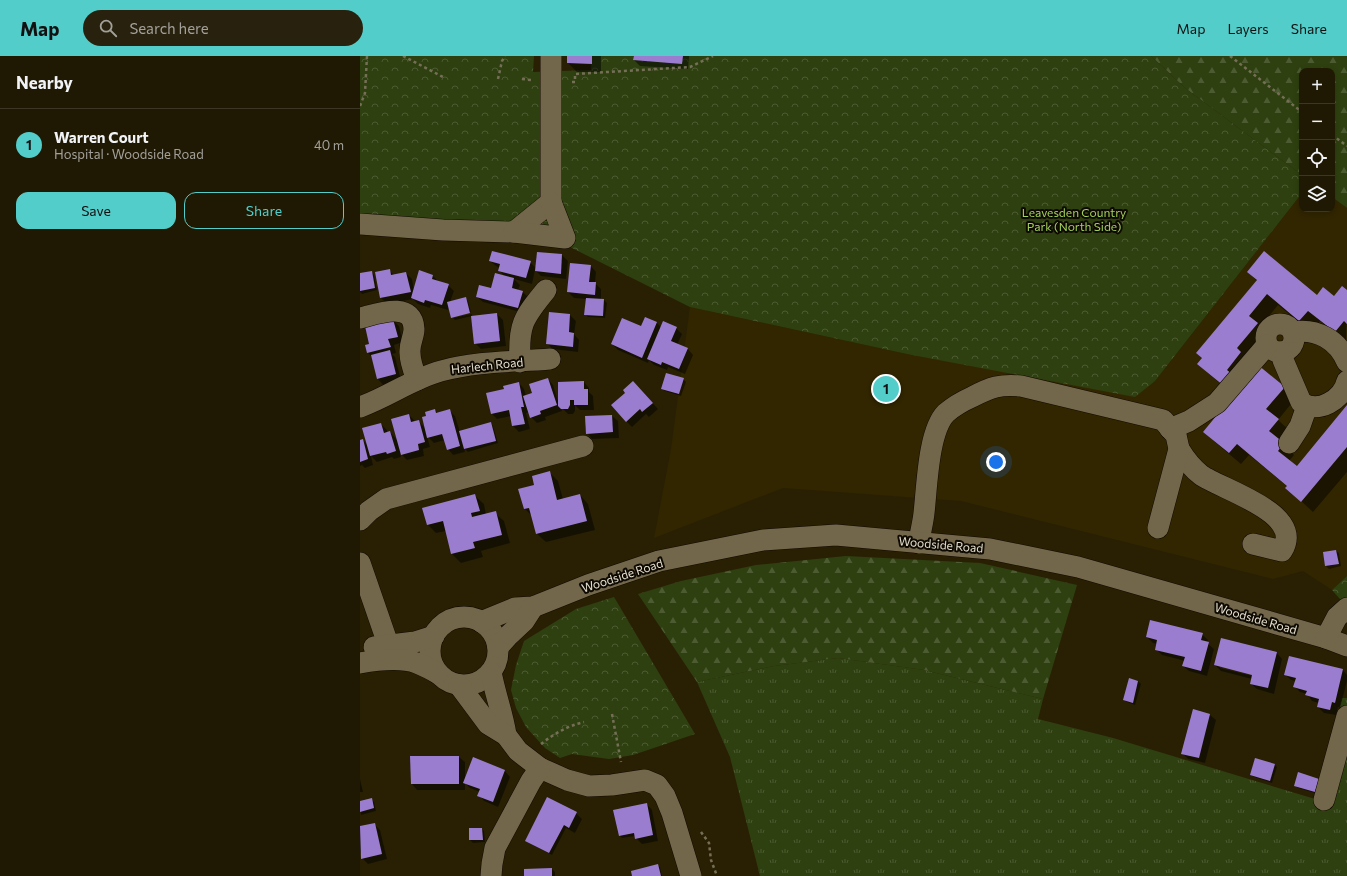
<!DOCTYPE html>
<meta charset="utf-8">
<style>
:root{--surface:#1f1803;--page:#27210d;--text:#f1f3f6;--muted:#a1a09a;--line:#3c3725;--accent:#53cdc9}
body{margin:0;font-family:Commissioner,sans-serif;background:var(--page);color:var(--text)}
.controls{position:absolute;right:12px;top:12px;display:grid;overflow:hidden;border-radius:8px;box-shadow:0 2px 6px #0003}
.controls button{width:36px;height:36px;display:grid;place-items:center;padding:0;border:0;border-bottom:1px solid var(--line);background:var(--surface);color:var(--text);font:20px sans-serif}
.you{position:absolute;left:636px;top:406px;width:14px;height:14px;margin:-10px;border:3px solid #fff;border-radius:50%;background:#1a73e8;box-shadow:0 0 0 6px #1a73e833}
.badge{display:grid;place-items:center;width:26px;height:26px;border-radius:50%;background:var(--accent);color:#111;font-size:13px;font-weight:700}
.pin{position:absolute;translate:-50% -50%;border:2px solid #fff;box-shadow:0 1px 4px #0006}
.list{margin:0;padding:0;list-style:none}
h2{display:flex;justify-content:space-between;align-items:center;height:52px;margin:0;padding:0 16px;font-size:17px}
h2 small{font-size:13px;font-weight:400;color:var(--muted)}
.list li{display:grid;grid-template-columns:26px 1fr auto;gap:12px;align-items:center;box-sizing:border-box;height:72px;padding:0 16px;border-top:1px solid var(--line)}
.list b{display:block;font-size:15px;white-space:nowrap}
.list p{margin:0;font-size:13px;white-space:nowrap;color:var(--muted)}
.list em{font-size:13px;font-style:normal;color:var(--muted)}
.actions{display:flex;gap:8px;padding:12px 16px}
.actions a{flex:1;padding:9px 0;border:1px solid var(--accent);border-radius:12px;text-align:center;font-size:14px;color:var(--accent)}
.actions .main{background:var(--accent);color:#111}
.icon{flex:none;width:22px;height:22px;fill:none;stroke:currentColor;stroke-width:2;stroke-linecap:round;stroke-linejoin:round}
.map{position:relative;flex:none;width:987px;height:820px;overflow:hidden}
header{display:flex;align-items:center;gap:24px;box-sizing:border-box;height:56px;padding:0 20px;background:var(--accent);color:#111}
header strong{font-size:19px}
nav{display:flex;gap:22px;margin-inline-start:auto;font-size:14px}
.search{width:280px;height:36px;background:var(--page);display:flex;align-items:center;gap:10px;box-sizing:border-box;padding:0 14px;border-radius:22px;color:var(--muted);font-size:15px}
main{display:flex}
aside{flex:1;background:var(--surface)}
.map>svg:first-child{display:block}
.built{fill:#322600}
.grass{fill:url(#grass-tufts)}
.forest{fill:url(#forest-firs)}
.park{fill:url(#park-crowns)}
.shadow{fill:#0007;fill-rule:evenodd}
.building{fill:#9b7dd0}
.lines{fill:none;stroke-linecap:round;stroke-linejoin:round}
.minor-casing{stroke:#120900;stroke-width:22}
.path{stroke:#766f58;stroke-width:2.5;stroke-dasharray:3 3;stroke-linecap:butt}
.minor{stroke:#72674a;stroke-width:21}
.labels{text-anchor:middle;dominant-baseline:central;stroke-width:4;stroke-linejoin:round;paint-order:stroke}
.park-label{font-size:12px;fill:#a3d15b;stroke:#0e0a02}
.street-label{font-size:12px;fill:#e5dfcf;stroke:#0e0a02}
</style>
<header>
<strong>Map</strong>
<div class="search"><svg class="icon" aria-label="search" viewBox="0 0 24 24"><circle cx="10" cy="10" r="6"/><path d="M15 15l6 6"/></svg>Search here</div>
<nav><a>Map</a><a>Layers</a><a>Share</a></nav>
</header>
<main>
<aside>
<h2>Nearby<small></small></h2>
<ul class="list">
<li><span class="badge">1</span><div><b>Warren Court</b><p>Hospital · Woodside Road</p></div><em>40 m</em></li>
</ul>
<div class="actions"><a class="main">Save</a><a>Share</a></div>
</aside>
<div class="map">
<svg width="987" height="820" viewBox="0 0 987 820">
<defs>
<pattern id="grass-tufts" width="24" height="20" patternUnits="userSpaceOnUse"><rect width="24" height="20" fill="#2e400f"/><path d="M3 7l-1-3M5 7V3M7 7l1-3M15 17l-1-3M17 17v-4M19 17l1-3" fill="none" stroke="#4c5b31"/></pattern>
<pattern id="forest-firs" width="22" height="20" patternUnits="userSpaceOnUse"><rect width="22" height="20" fill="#2e400f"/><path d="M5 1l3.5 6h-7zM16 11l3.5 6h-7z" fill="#4c5b31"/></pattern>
<pattern id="park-crowns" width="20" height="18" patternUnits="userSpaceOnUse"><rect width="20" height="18" fill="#2e400f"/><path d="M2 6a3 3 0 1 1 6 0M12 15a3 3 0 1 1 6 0" fill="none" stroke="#4c5b31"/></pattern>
</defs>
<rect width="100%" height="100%" fill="#292004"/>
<path class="built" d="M942,137V153H972V141L987,152V520L972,534L943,515L913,523L601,445L423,432L294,482L311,393L330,251L547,298L795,325Z"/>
<path class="grass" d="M478,602L564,614L683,643L678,663L753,682L955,743L982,642H987V820H400L370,701L337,626L414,610Z"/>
<g class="forest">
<path d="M791,0H987V152L972,141V15H942V119L825,32Z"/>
<path d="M486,500L620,507L717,529L683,643L564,614L478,602L414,610L337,626L278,538L321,525L396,509Z"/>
</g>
<g class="park">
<path d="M0,0H174L173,16L231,14L232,0H791L825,32L942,119V137L795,325L775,341L547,298L330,251L208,190L0,176Z"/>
<path d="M987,520V551L972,534Z"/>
<path d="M254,541L335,678L273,699L249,703L212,698L200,702L185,692L166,671L156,652L151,634L156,609L164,585L216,553Z"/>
</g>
<g class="shadow">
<path d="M208,0H241V16H217L208,7Z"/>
<path d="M275,0H329L328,13L280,10L274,4Z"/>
<path d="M177,197L202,199L208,205L206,223L181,220L175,214L172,228L154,223L160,229L158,234L162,235L168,241L164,257L123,246L117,241L132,233L145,221L140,215V212L136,210L130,205L170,206L176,212Z"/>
<path d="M231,210L236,216L235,227L241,233V244H244L247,247L245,262L228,261L225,258L227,243L214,242L208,236Z"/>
<path d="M29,214L35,220L46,217L52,223L54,235L72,219L78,225L88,229L94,235L90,246L105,242L108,245L111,256L92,260V262L89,250L88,254L71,249L70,252L58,248L53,243L27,248L21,242L16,217Z"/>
<path d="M12,216L14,219L17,234L2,238L0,236V218Z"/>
<path d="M888,216L957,240L974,241L987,235L986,287L960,265L951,276L918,249L900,271L908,279L888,304L924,331L935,343L918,364L930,375L923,388L934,399L929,405L937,412L987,351V416L953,456L927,432L928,431L889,399L881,408L856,387L845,376L874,339L850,319L838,308L843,303L837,297L897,225Z"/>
<path d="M112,258V261L137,258L143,264L146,290L121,293L115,287L112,260L95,264L93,262Z"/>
<path d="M210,259L216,265L214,278L219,284L218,296L192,293L187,287Z"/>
<path d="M285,262L297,267L301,271L316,272L322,278L317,289L328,293L333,299L325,318L308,311L307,314L294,309L289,304L288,307L258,294L252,288L282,272Z"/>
<path d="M33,264L39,270L43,286L34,289L36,297L32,298L35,301L41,324L23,329L18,323L12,301L8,297L10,289Z"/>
<path d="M188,323L193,329L198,345L224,326L229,332V336L233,340L234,354H220L215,349V355L213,358H208L201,351L202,355L185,361L186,364L177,367L171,361L169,356L166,357L170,373L159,376L153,370L151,360L137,363L132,358L145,334L159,327L164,333L166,340L173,338Z"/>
<path d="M323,323L326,326L321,340L305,335L302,333Z"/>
<path d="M279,332L298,353L289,361L286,358L272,371L266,365Z"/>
<path d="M75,354L78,357L89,354L95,360L100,376L131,367L133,370L138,387L108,396L104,392L105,396L93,399L88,393L85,384L74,387L67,380L70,391L63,393L64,400L47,404L40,397L41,401L34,403L32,401L17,406L11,400L13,409L5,412L2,409L0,410V385L3,384L8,390L21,368L27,374V377L30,376L37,384L49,359L55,365H58L66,373L67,360Z"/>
<path d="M252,360L258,365L259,382L232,383L227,377Z"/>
<path d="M190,417L198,425L203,443L220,439L228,448L235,474L186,486L177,478L172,460L164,452Z"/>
<path d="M115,440L124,448L126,459L135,457L144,465L150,487L121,495L123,501L101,507L92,498L86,475L76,477L68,469Z"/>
<path d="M976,495L979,497L981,510L969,513L966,510L964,497Z"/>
<path d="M842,578L848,584L847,587L854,593L847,620L829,615L823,610L825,605L802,599L796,593L797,588L793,587L787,581Z"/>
<path d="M917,597L922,603L914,638L897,633L891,628L892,623L861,615L855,609ZM860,610L898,619L897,621L860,612Z"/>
<path d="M983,614L987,619V625L980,652L978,651L976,659L964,657L958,651L959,647L952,645L947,638L940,636L935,631L936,625L931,624L925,618Z"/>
<path d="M769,623L778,625L781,628L775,649L767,646L764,644Z"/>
<path d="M850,659L856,664L845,707L828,703L822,697Z"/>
<path d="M51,701H99L105,706V725L114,703L145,715L150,721L138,751L124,745L119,739L120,736L110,732L105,727V734H57L52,728Z"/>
<path d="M914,708L917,711L912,727L894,721L891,719Z"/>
<path d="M0,723L3,736H0Z"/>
<path d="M959,723L958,738L938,732L935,729Z"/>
<path d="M11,743L14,746L16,755L1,759L0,746Z"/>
<path d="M287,748L292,754L298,785L282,788L276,782L275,780L262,782L260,780Z"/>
<path d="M216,757L222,763L215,777L206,772L192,799L169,787L166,784Z"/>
<path d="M14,768L20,774L27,803L8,808L2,802L0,795V771Z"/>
<path d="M122,773L124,775L125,786L113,787L110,784Z"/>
<path d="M297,809L300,811L302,820H274Z"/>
<path d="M192,813L195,816V820H165Z"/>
</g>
<g class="building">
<path d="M207,0H232V8L207,7Z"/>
<path d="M274,0H323L322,8L273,4Z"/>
<path d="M132,195L171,205L166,222L138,215L140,208L129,205Z"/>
<path d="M904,195L957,239L963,231L974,240L982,230L987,234V268L984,265L975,276L948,255L939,265L907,238L889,260L898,267L877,292L881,296L867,314L873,319L864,330L837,308L842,302L836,297L897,224L887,216Z"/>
<path d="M177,196L202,198L201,218L175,215Z"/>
<path d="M210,207L231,209L229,226H236L235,239L207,236Z"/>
<path d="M30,213L31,219L46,216L51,236L20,242L15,216Z"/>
<path d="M59,214L73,219L72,223L89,228L82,249L65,244L64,247L51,242Z"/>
<path d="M12,215L15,232L0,235V217Z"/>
<path d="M135,217L154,222L152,232L163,235L158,252L116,241L119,229L131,232Z"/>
<path d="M106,241L110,257L91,262L87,246Z"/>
<path d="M226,242L244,243L243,260L224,259Z"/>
<path d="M189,256L210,258L209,276L214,277L213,291L186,288Z"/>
<path d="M137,257L140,285L114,288L111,260Z"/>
<path d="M285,261L297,266L282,302L251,288L262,262L281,270Z"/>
<path d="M33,263L38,281L28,283L31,291L7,297L5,289L9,288L5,270Z"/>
<path d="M303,265L317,271L311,285L328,292L319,313L302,306L301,309L287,303Z"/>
<path d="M30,294L36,318L17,323L11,299Z"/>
<path d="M898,309L925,331L906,353L919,363L909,375L924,387L918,395L937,410L987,349V391L941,446L925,432L927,430L877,388L869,397L843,376Z"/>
<path d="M306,317L324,322L319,338L301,333Z"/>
<path d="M188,322L197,349L180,355L181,358L170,362L163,340L172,337L169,328Z"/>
<path d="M224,325V333H228V349H214V344H210V349L208,353H201L198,350V326Z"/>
<path d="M273,325L293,347L282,356L280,353L266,366L251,349L265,337L263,334Z"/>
<path d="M159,326L164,351H161L165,368L152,370L149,354L131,358L126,337L144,333L143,330Z"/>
<path d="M75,353L76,357L90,353L100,390L87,394L82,378L67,382L62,361L66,360L65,356Z"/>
<path d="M49,358L51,366L59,364L65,386L58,388L59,394L41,399L31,363Z"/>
<path d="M252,359L253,376L226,378L225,360Z"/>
<path d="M131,366L136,385L104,393L99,375Z"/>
<path d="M21,367L24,377L30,375L36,395L27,398L26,396L10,400L2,372Z"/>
<path d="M3,383L8,403L0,406V384Z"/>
<path d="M190,415L197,444L220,438L227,465L176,478L169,452L164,453L158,433L174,429L172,420Z"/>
<path d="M115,438L120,455L111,457L112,461L136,455L142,479L113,486L115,492L91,498L83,465L67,469L62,452Z"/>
<path d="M976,494L979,508L965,510L963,496Z"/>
<path d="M790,564L843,577L841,584L849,586L841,615L822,610L825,601L795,594L797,584L786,581Z"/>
<path d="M861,582L917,596L908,632L890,628L892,619L854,609Z"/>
<path d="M929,600L983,613L975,647L972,646L970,654L957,651L959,643L945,639L947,635L933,631L936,622L924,619Z"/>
<path d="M769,622L778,625L773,647L763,644Z"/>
<path d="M833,653L850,658L839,702L821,698Z"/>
<path d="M50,700H99V728H51Z"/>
<path d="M113,701L145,714L133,746L117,740L120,733L103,727Z"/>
<path d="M895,702L915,708L910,725L890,719Z"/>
<path d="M938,716L959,723L955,736L934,730Z"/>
<path d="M187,741L217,756L209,772L204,769L189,797L165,785Z"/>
<path d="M12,742L14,752L0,756V745Z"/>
<path d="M287,747L293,779L275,783L274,777L259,780L253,754Z"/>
<path d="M15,767L22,798L1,803L0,770Z"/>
<path d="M109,772H122L123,784H109Z"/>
<path d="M298,808L301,820H272L271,815Z"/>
<path d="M192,812V820H164V813Z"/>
</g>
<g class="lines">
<defs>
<g id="minor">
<path d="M0,168L83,174L154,176L191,146V0"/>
<path d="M154,176L205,182L191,146"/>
<path d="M0,262C17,258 53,244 54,273C54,281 49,288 50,297C50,306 54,316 57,324"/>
<circle cx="920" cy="282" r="14"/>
<path d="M933,276C957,272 978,284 987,306"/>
<path d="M921,296L923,304L941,346C958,359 983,343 987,325"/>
<path d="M160,306C158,269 163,262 186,234"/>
<path d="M0,351C28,341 52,323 81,315C116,305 154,306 190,303"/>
<path d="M810,373L829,365L857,347L907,289"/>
<path d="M929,387L940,370L947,350"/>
<path d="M819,393C825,403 832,412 841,419C862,434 946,457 922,495L893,488"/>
<path d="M0,464L9,455L26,443L223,390"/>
<path d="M559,487C560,477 563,467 564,457C567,432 568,375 586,357C593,351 603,345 612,341C631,331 640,328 661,330L803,364L816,379L819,393L798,472"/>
<path d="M0,507L28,588"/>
<circle cx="104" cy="595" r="34"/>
<path d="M121,566L155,552L173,551L228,529L299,505L403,484L476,479L630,493L718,511L966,582L987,590"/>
<path d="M966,582L977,561L987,552"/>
<path d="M14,591L55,586L74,580"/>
<path d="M138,591L149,579L164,565L173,551"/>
<path d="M0,607C17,604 40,601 57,607C64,610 71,613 77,617"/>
<path d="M131,616C135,638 143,658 146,679"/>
<path d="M99,629L128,668L146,679L158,695L180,712L207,724L229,730L252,729L285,724L297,729L305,740L312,757L331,820"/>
<path d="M964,744L987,660"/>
<path d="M131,820L132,808L135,792L171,725L180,712"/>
</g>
</defs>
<use href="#minor" class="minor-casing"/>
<g class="path">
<path d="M43,0L83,21"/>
<path d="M870,0L942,56"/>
<path d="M138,23L142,5L145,0"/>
<path d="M162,23L171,24"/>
<path d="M212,26H215V18L330,11L353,0"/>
<path d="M0,50L5,37L7,0"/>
<path d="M972,79L987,90"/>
<path d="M252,658L261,706"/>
<path d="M181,688C194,678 207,670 224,666"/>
<path d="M341,776L349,787L351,804L357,820"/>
</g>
<use href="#minor" class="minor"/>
</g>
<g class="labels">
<g class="park-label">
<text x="714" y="156">Leavesden Country<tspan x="714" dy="14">Park (North Side)</tspan></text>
</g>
<g class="street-label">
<text transform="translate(127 309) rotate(-6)">Harlech Road</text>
<text transform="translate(581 488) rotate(5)">Woodside Road</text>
<text transform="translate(262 519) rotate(-18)">Woodside Road</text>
<text transform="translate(896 562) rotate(16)">Woodside Road</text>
</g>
</g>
</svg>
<div class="controls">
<button>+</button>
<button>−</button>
<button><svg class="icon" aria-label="locate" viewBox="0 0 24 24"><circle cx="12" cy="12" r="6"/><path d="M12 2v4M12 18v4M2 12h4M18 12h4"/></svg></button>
<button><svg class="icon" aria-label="layers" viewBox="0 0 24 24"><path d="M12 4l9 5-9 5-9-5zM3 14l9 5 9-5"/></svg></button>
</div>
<div class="you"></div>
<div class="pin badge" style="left:526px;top:333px">1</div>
</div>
</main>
